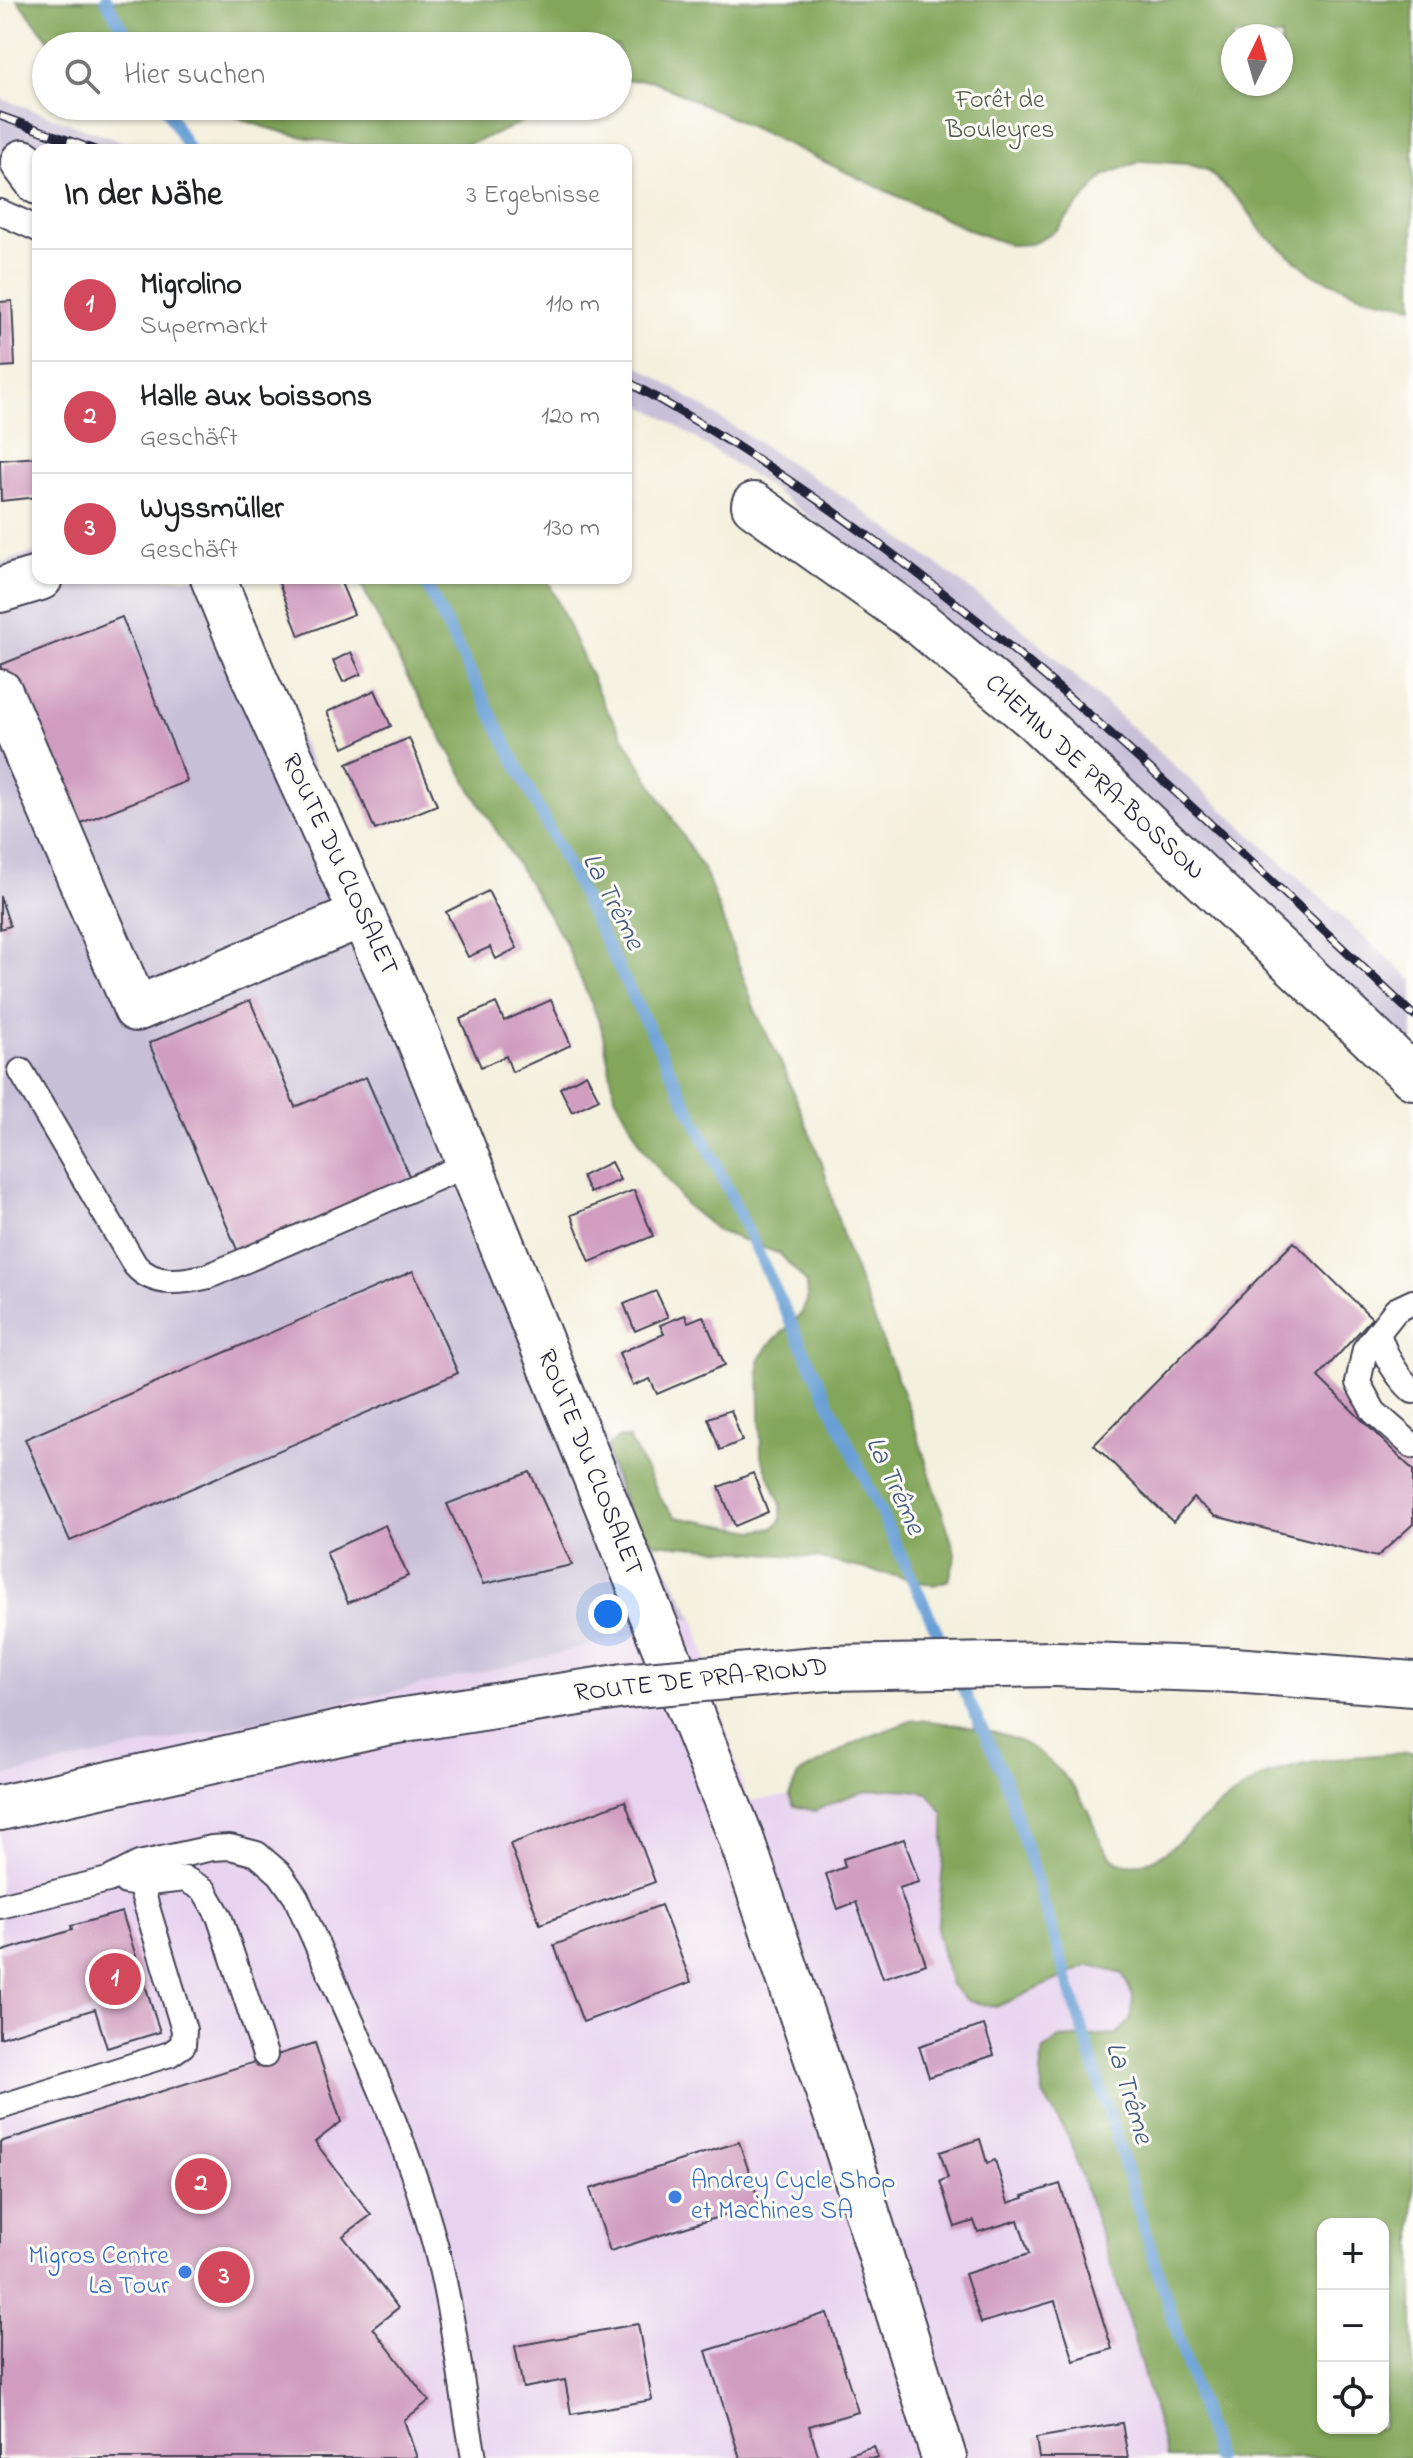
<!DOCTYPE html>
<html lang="de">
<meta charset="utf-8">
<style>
:root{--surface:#fff;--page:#f6f6f6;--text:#202124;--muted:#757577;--line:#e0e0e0;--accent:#d1495b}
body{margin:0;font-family:"Indie Flower",sans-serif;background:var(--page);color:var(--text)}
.controls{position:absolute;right:24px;bottom:24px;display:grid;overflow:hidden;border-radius:16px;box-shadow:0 2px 6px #0004}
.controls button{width:72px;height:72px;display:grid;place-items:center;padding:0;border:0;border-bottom:2px solid var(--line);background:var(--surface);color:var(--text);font:40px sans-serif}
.compass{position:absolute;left:1221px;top:24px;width:72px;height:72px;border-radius:50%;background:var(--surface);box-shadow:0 2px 6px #0004;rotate:5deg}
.you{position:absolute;left:608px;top:1614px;width:28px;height:28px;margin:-20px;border:6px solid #fff;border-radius:50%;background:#1a73e8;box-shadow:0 0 0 12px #1a73e833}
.badge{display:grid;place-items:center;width:52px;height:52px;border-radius:50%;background:var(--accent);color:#fff;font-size:26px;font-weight:700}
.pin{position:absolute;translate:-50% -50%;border:4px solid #fff;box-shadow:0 2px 8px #0006}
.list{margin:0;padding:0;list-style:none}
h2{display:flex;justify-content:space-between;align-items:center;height:104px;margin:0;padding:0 32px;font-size:34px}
h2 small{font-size:26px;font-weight:400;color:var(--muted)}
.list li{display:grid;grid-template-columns:52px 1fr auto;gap:24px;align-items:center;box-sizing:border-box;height:112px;padding:0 32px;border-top:2px solid var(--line)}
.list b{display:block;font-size:30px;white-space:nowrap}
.list p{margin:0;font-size:26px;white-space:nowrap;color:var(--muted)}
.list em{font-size:26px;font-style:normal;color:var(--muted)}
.icon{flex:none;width:44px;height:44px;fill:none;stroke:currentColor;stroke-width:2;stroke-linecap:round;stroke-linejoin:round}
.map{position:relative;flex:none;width:1413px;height:2458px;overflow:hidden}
.search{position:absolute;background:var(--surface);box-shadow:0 2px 6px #0004;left:32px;top:32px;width:600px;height:88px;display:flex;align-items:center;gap:20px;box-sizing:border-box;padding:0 28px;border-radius:44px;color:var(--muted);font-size:30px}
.panel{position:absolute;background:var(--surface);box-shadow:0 2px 6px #0004;left:32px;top:144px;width:600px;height:440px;border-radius:16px}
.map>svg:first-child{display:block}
.built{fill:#e7d2ef}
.industrial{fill:#c8bfd8}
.forest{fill:#82a65a;stroke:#52644a;stroke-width:2;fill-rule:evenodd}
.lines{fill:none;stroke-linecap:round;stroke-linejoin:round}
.stream{stroke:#689fd6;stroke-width:12}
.building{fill:#d09cc0}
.lane-casing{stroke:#424153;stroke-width:28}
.street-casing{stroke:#424153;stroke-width:48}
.secondary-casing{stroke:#424153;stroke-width:48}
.lane{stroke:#fff;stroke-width:24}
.street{stroke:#fff;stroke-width:44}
.secondary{stroke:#fff;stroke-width:44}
.rail-casing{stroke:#22223b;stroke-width:9}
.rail{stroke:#fdfcf7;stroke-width:6;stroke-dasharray:18;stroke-linecap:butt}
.secondary-bridge-casing{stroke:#424153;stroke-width:48;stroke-linecap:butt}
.secondary-bridge{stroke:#fff;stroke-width:44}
.shop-dot{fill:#3f7fe0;stroke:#fdfcf7;stroke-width:3}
.labels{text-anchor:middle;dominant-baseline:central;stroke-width:6;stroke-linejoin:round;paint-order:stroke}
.park-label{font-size:26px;fill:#4f594a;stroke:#fdfcf7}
.street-label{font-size:26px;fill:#22223b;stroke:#fdfcf7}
.shop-label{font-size:26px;fill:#366cbe;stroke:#fdfcf7;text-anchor:start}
.water-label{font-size:28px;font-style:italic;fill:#425a81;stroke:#fdfcf7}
</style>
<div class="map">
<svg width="1413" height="2458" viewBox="0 0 1413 2458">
<rect width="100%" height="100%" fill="#fdfcf7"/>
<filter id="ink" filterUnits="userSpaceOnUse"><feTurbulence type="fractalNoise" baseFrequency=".0125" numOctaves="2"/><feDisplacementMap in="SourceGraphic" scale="16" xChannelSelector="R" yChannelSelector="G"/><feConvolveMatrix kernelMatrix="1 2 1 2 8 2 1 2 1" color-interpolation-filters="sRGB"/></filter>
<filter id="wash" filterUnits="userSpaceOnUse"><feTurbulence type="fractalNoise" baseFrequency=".006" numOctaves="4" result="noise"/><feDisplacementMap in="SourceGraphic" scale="32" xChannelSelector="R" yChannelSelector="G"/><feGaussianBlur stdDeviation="1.8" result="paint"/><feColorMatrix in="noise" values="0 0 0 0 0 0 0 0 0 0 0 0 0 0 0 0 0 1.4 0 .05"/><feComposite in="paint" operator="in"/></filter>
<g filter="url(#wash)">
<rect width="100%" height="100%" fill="#f4f0de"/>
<path class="built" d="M694,1618L747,1801L789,1796L794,1806L815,1811L844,1797L893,1787L928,1793L944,1814V1853L996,2007L1090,1965L1123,1974L1133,1997L1131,2021L1117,2034L1059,2038L1044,2050L1040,2072L1043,2095L1069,2138L1126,2311L1167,2458H0V1777L510,1666Z"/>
<g class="industrial">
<path d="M0,98L144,150H38L23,162L0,153Z"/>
<path d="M626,358L856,505L1016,623L1413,981V1048L935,611L769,487L660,415L626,397Z"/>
<path d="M38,551V578H230L610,1443L608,1447L634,1527L654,1543L694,1618L510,1666L0,1777V563Z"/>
</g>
<g class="forest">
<path d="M17,0H1413V306L1364,296L1312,274L1262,232L1244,205L1207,170L1187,164L1142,161L1105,175L1055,231L1031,244L1011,245L971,231L651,80L618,81V46H54ZM1281,36V84H1233V36Z"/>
<path d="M207,106H553C518,124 485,142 446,149C402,157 308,140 264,127C245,121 226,112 207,106Z"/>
<path d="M358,578H547L604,705L707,876L755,1010L782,1065L822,1163L846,1247L909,1409L956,1555L949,1580L934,1585L817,1558L654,1543L634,1527L608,1458V1447L619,1437L629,1439L664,1504L676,1517L755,1531L773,1528L781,1521V1505L761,1456L759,1361L770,1344L801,1314L807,1301L806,1282L780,1254L718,1231L686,1205L643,1148L615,1096L601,1026L564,940L473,793L405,673Z"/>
<path d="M913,1720C939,1721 1004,1731 1025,1744C1052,1759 1072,1782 1087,1809C1096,1826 1101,1856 1122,1863C1158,1874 1197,1820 1223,1803C1236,1794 1250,1784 1264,1777C1303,1758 1369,1756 1413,1752V2458H1167L1126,2311L1069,2138L1043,2095L1040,2072L1044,2050L1059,2038L1117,2034L1130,2021L1133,1997L1123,1974L1090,1965L996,2007L968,2001L951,1986L937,1933L944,1853V1814L928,1793C882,1784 857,1790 815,1811L794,1806L789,1796L798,1775L858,1741ZM1323,2224H1383V2428H1323Z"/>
</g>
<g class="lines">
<g class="stream">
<path d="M106,0L132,46"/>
<path d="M165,106L189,150"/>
<path d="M423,578L700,1130L949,1657"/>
<path d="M956,1674L1003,1773L1216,2458"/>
</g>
</g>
<g id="blocks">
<g class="building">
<path d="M12,301L15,366L0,367V302Z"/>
<path d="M38,457V497L1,501L0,460Z"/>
<path d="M277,578H339L354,614L299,636Z"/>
<path d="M122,617L187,781L66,829L0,665Z"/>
<path d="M351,652L361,674L343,682L333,661Z"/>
<path d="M375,690L391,726L344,748L327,712Z"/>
<path d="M409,738L437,805L375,830L347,764Z"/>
<path d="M488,891L517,948L496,959L490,947L468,957L446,912Z"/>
<path d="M0,896L10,926L0,929Z"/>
<path d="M250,1000L295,1107L366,1077L410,1178L238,1252L149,1043Z"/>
<path d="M551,1000L571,1045L512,1072L506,1056L481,1067L460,1019L496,1003L504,1021Z"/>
<path d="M586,1074L599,1099L572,1112L560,1088Z"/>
<path d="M611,1162L620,1180L590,1193L582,1176Z"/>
<path d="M634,1190L653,1236L590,1262L571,1215Z"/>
<path d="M1294,1242L1372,1318L1318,1377L1413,1470V1524L1377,1557L1215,1516L1193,1498L1173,1522L1094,1445Z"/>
<path d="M413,1271L458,1373L70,1541L25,1439Z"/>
<path d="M656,1291L668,1317L635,1331L624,1304Z"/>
<path d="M685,1315L688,1322L703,1316L725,1365L657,1394L650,1379L633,1386L619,1353L664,1334L660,1325Z"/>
<path d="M731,1410L742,1441L720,1450L708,1418Z"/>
<path d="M530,1472L572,1565L483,1584L447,1504Z"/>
<path d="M753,1473L768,1512L735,1526L719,1487Z"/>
<path d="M385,1525L408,1576L348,1603L326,1552Z"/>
<path d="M625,1801L655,1882L540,1924L510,1844Z"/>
<path d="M904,1839L919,1882L899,1888L926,1964L883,1978L856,1902L838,1909L826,1874L845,1867L843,1859Z"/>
<path d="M661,1905L691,1982L583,2022L554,1945Z"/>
<path d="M122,1912L160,2032L107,2048L95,2009L0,2038V1952L72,1930L71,1926Z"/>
<path d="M984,2025L994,2055L929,2077L919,2046Z"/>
<path d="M315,2043L341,2122L315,2142L371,2215L343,2236L398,2308L373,2328L429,2401L404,2420L417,2458H0V2142Z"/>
<path d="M980,2139L987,2163L995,2160L1008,2203L1024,2198L1023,2196L1060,2184L1112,2349L1074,2361L1055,2301L981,2323L965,2274L1029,2254L1018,2220L978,2232L974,2221L955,2227L940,2181L948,2178L940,2152Z"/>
<path d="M739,2142L760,2204L610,2251L590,2189Z"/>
<path d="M827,2313L858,2412L809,2426L819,2458H740L706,2351Z"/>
<path d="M638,2324L652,2400L571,2414L565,2380L523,2388L515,2346Z"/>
<path d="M1122,2423L1128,2458H1039L1036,2438Z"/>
<path d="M874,2446L878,2458H839V2457Z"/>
</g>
</g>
</g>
<g filter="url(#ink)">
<use href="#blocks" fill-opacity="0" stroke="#424153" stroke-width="2"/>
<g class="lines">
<defs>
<g id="lane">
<path d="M0,212L38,229"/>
<path d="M21,1071L135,1265C154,1287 183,1282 209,1276L469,1164"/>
<path d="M1413,1302L1396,1310L1365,1349L1358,1383L1374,1412L1413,1446"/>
<path d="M1378,1333C1385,1356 1395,1375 1413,1391"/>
<path d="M126,1882L140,1884L185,1879L204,1890L219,1916L265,2055"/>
<path d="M0,1906L108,1880L139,1864L212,1848L230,1847L257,1854L280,1874L296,1897C347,2015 408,2134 439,2260C455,2324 462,2392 474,2458"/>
<path d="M0,2107L170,2054L183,2045L184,2030L140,1884"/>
</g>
<g id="street">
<path d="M23,162L38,182"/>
<path d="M754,505L920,623L1035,719L1413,1077"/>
<path d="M213,578L256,682L418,1037L740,1835L842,2132L944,2458"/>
<path d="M0,590L40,578"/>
<path d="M0,692L136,1009L362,915"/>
</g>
<g id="secondary">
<path d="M1055,1664L1234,1670L1413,1684"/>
<path d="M0,1808L385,1723L624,1686"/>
</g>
</defs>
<use href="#lane" class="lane-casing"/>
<use href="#street" class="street-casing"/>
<use href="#secondary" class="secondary-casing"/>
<use href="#lane" class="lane"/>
<use href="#street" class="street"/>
<use href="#secondary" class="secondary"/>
<defs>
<g id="rail">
<path d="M0,116L95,150"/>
<path d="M626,381C924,543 1169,784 1413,1015"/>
</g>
</defs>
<use href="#rail" class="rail-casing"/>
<use href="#rail" class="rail"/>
<defs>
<path id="secondary-bridge" d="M624,1686L828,1668L1055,1664"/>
</defs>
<use href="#secondary-bridge" class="secondary-bridge-casing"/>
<use href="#secondary-bridge" class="secondary-bridge"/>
</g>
</g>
<g class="shop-dot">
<circle cx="675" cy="2197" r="8"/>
<circle cx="185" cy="2272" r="8"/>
</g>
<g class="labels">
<g class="park-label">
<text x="1000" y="101">Forêt de<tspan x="1000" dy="30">Bouleyres</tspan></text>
</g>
<g class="street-label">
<text transform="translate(1094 778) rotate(43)">CHEMIN DE PRA-BOSSON</text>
<text transform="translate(339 865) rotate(65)">ROUTE DU CLOSALET</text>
<text transform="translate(589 1463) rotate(68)">ROUTE DU CLOSALET</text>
<text transform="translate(701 1681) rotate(-6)">ROUTE DE PRA-RIOND</text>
</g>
<g class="shop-label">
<text x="691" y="2182">Andrey Cycle Shop<tspan x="691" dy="30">et Machines SA</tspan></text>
<text x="169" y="2257" text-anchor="end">Migros Centre<tspan x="169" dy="30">La Tour</tspan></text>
</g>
<g class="water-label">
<text transform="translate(612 902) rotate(63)">La Trême</text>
<text transform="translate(894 1486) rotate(65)">La Trême</text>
<text transform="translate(1128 2093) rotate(73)">La Trême</text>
</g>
</g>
</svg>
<div class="controls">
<button>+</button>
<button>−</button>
<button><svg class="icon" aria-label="locate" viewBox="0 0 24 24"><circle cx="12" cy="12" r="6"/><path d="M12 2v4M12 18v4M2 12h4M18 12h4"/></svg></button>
</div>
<svg class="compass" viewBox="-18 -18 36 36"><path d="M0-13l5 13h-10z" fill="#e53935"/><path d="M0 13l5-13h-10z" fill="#757577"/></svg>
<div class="you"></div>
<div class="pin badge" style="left:115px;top:1979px">1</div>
<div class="pin badge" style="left:201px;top:2184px">2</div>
<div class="pin badge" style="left:224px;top:2277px">3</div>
<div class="search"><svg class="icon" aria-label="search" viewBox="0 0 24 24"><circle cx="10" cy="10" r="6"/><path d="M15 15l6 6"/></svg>Hier suchen</div>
<section class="panel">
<h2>In der Nähe<small>3 Ergebnisse</small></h2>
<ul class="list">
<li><span class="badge">1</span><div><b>Migrolino</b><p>Supermarkt</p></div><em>110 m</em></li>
<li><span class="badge">2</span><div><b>Halle aux boissons</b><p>Geschäft</p></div><em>120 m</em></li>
<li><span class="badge">3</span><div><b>Wyssmüller</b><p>Geschäft</p></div><em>130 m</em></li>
</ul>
</section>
</div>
